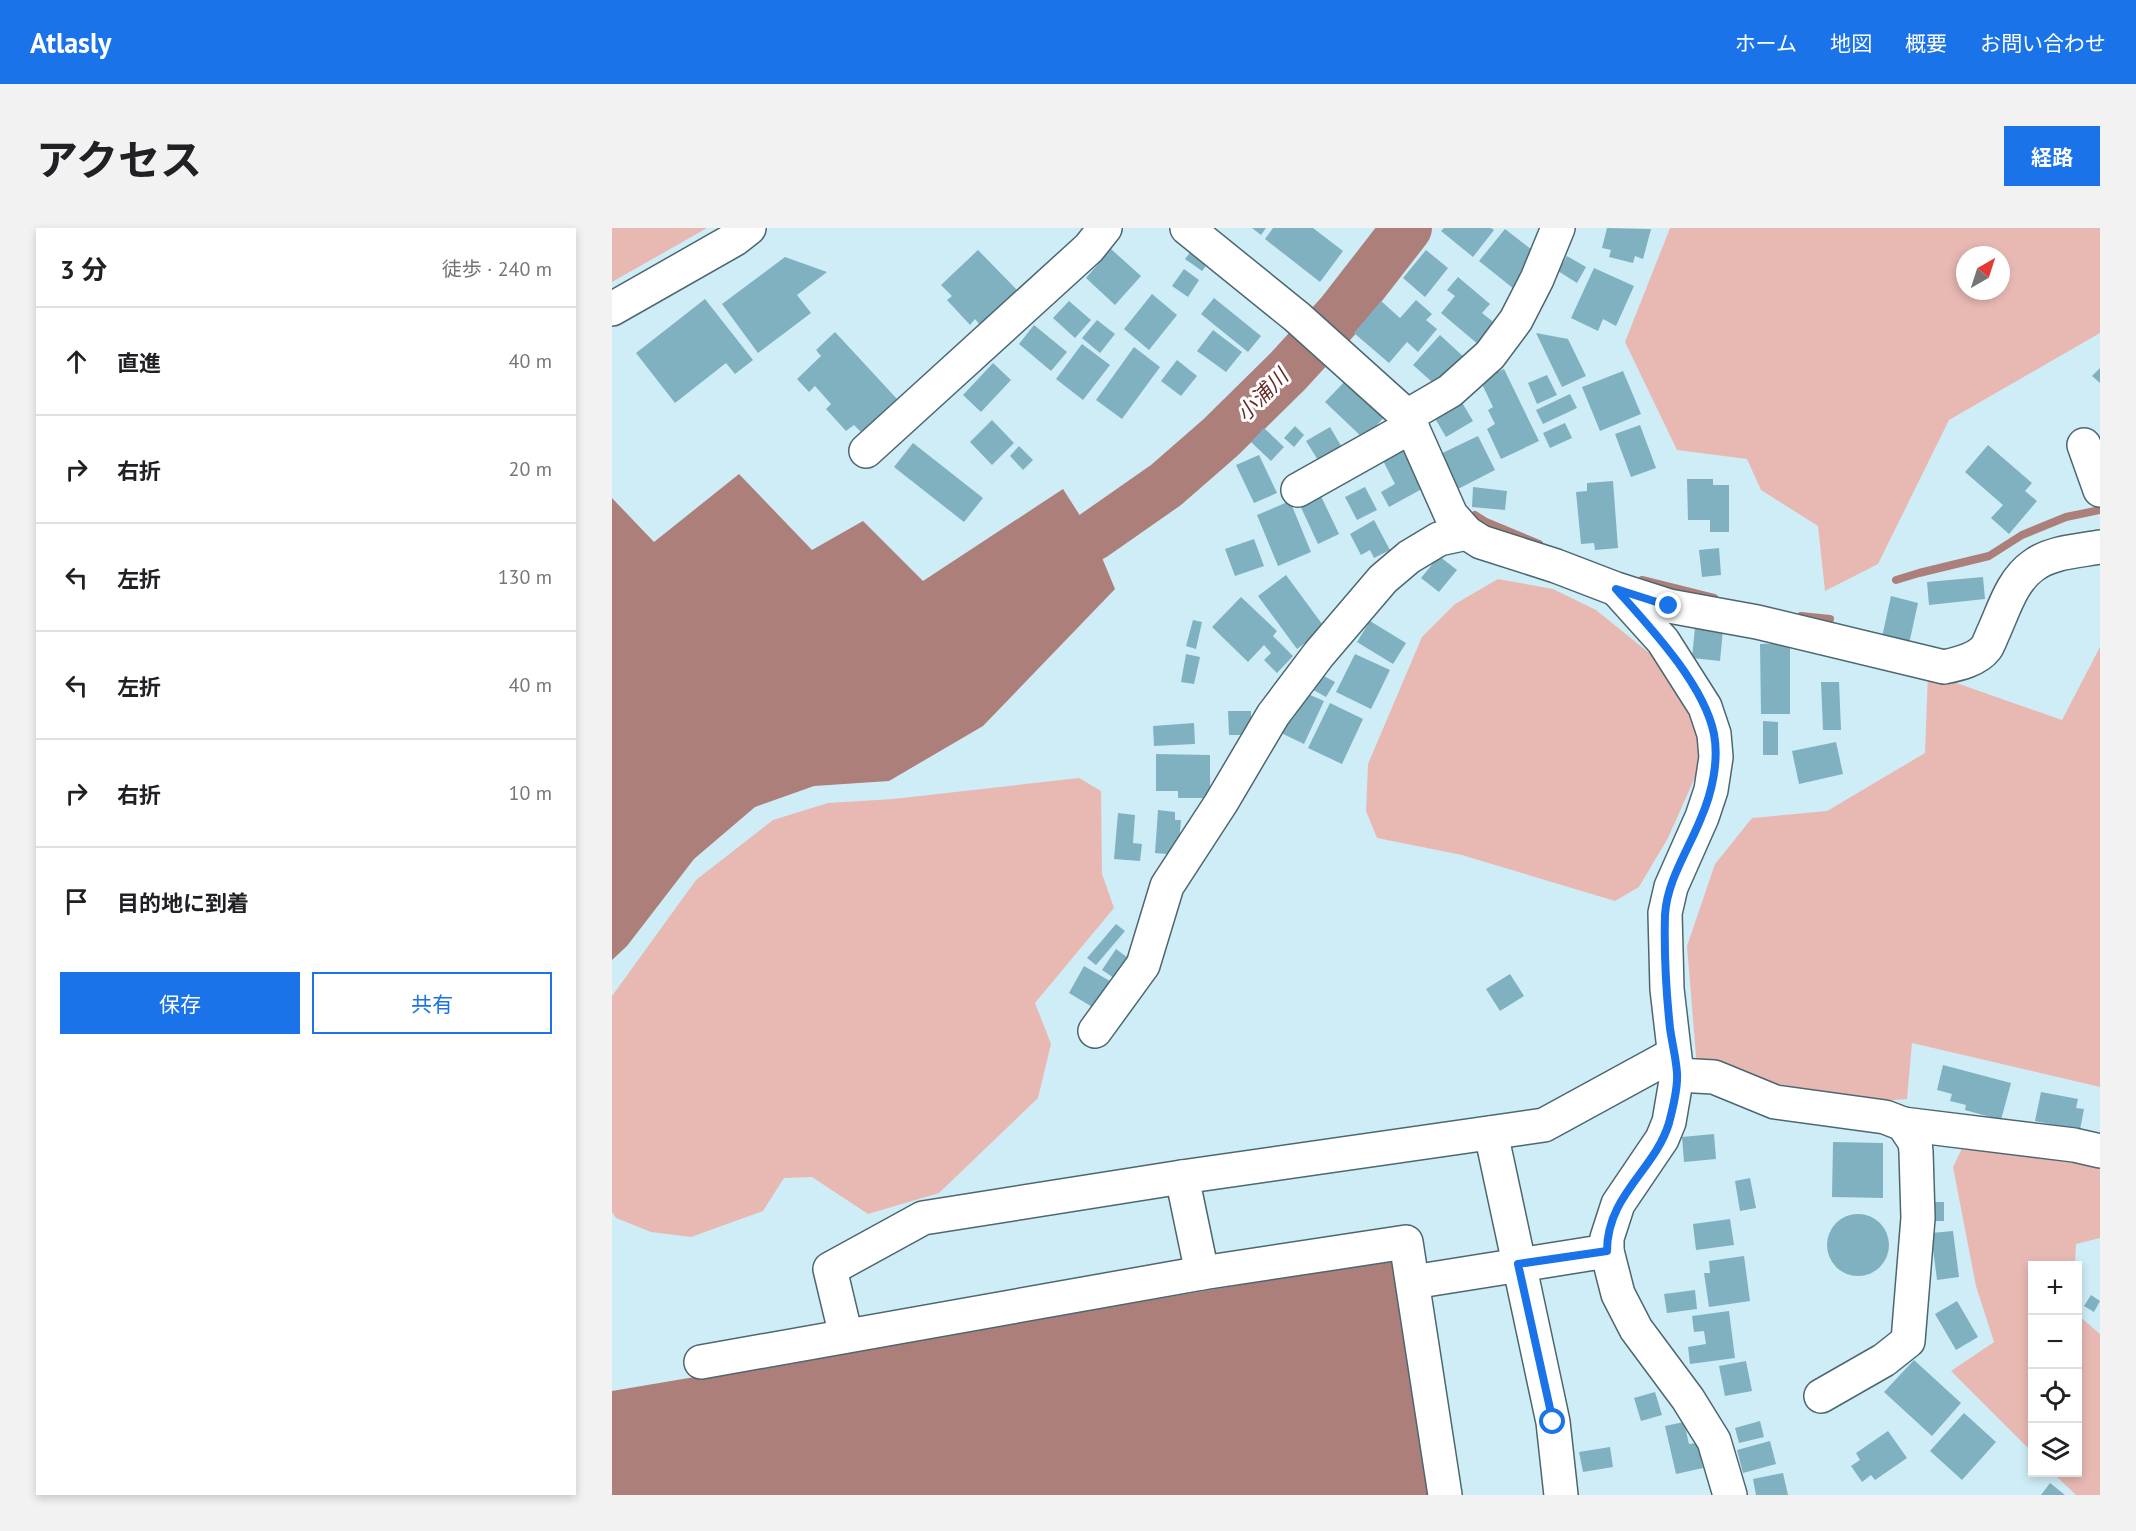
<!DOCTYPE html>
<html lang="ja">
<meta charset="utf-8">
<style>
:root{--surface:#fff;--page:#f2f2f2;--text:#202124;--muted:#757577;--line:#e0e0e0;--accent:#1a73e8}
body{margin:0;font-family:"PT Sans","Noto Sans JP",sans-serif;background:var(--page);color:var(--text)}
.controls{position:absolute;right:18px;bottom:18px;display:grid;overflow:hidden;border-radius:0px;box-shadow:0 3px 9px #0003}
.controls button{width:54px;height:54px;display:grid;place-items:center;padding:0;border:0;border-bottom:2px solid var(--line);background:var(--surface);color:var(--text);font:30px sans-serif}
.compass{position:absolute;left:1344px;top:18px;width:54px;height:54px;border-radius:50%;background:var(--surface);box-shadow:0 3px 9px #0003;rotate:39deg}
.stop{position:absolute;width:18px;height:18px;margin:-14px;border:4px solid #1a73e8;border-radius:50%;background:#fff}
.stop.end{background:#1a73e8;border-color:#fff;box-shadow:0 2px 6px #0008}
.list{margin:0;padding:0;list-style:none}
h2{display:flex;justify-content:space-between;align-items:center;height:78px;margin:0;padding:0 24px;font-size:26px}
h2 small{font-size:20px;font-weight:400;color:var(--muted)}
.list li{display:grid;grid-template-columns:39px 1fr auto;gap:18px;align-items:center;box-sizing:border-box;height:108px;padding:0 24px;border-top:2px solid var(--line)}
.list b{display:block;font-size:22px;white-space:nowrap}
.list em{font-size:20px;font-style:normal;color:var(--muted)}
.actions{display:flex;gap:12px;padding:18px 24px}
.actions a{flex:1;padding:14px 0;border:2px solid var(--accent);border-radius:0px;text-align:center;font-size:21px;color:var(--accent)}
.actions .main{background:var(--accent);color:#fff}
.icon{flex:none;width:33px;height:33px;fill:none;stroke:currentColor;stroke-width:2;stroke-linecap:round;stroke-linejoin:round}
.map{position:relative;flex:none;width:1488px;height:1267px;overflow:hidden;border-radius:0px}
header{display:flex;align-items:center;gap:36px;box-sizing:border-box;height:84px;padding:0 30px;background:var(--accent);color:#fff}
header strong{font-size:28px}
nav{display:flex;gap:33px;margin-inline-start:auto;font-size:21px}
.intro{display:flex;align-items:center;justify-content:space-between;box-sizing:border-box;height:144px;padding:0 36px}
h1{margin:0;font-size:42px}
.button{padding:15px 27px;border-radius:0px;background:var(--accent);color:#fff;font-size:21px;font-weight:700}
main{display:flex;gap:36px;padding:0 36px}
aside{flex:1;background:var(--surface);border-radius:0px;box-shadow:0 3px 9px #0003}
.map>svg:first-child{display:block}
.green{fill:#e8b9b3;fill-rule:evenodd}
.water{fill:#ad7f7a}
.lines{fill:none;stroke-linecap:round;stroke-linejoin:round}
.stream{stroke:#ad7f7a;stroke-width:8}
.river{stroke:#ad7f7a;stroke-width:50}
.building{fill:#7fb1c1}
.minor-casing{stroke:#4c6770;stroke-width:36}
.minor{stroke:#fff;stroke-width:33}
.route{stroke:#1a73e8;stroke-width:8}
.labels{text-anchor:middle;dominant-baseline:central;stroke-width:6;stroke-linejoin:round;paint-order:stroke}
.water-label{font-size:21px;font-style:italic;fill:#682c28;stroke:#fff}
</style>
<header>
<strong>Atlasly</strong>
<nav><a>ホーム</a><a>地図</a><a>概要</a><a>お問い合わせ</a></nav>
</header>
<div class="intro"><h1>アクセス</h1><a class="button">経路</a></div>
<main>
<aside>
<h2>3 分<small>徒歩 · 240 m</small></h2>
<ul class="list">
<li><svg class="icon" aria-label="ahead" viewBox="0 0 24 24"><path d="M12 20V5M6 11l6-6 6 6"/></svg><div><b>直進</b></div><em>40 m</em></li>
<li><svg class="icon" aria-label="right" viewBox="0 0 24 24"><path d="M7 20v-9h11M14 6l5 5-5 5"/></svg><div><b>右折</b></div><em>20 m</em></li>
<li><svg class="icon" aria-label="left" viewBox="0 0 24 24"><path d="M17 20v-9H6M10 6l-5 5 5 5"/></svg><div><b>左折</b></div><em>130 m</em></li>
<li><svg class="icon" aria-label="left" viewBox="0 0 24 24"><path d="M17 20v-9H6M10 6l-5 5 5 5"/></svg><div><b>左折</b></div><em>40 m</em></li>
<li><svg class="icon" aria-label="right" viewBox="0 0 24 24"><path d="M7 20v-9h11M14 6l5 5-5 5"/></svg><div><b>右折</b></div><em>10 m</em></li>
<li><svg class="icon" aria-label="arrive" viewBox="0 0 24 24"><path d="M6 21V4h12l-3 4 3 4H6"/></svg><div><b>目的地に到着</b></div></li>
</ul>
<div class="actions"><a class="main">保存</a><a>共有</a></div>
</aside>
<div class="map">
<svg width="1488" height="1267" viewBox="0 0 1488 1267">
<rect width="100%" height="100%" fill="#cfedf7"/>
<g class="green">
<path d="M0,0H95L0,54Z"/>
<path d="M1058,0H1488V105L1337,192L1266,336L1213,363L1206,298L1149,262L1135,231L1065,222L1013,114ZM1353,27H1389V63H1353Z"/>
<path d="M886,351L941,361L984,382L1046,432L1078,479L1088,510L1084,547L1056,610L1027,659L1003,673L850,627L765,610L754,583L756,536L810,409L843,376Z"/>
<path d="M1488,419V859L1300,815L1295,871L1256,874L1085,840L1075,718L1103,636L1140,590L1215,583L1313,525L1316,445L1450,492Z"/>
<path d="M467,550L489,563L490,646L502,680L423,775L439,816L426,870L327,965L256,986L200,949L172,950L151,983L79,1009L39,1004L4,990L0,984V768L84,652L161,592L216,575L281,571Z"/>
<path d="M1353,914L1488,933V1010L1464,1016L1463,1037L1420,1038V1224L1339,1143L1382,1114L1364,1058L1341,939Z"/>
<path d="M1466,1087L1488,1106V1267H1464L1441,1245L1466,1244Z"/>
</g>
<g class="water">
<path d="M127,246L200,322L251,293L311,353L451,261L481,308L503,361L371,498L277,553L202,558L143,579L82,631L15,718L0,732V270L42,314Z"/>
<path d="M782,1031L817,1267H0V1163Z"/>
</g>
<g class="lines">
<g class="stream">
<path d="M863,287L874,294L927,316"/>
<path d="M1030,352L1102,370"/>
<path d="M1284,352L1307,345L1377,328L1410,307L1454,289L1488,282"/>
<path d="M1189,388L1218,391"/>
</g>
<path class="river" d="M481,308L554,257L609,209L676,143L729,85L795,0"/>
</g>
<g class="building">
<path d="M640,0H654L649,7Z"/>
<path d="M661,0H701L731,23L708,54L653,11Z"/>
<path d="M832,0H879L882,2L861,29L829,3Z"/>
<path d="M995,0L1039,1L1031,31L1023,28L1021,35L997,29L999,22L990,20Z"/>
<path d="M893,1L928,28L902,61L867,33Z"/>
<path d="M499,21L529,48L503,77L474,50Z"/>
<path d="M366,22L406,63L369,98L363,91L358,97L335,72L340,68L329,57Z"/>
<path d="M580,22L597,34L590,43L573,31Z"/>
<path d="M814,22L836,40L813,69L791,50Z"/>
<path d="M955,28L974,39L965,55L946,43Z"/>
<path d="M173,29L215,44L185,67L199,85L146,125L110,76Z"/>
<path d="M982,40L1022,58L1004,98L991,91L986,103L959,90Z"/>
<path d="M572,41L587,52L576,69L560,58Z"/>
<path d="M846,49L878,76L870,85L884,96L867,117L829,85L843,68L835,62Z"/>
<path d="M540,66L565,87L537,122L512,101Z"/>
<path d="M602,70L649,108L636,124L589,86Z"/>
<path d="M93,71L141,132L123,146L114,135L63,175L24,125Z"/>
<path d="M804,72L820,86L814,92L825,101L806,124L795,114L777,135L742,105L769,73L788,90Z"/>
<path d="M457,73L479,92L463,110L441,90Z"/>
<path d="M485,92L503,106L488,125L470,110Z"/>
<path d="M422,97L455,124L439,143L407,116Z"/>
<path d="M601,102L630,124L614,144L585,123Z"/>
<path d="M223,104L285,171L249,204L242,197L234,203L214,181L219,176L203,158L197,164L185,151L209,128L204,122Z"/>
<path d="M924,105L956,111L974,148L950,159Z"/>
<path d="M828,107L854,131L828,161L801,137Z"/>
<path d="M470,116L498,137L471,172L444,151Z"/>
<path d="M522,119L548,139L510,191L484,172Z"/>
<path d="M565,132L585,148L569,168L549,153Z"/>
<path d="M381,135L399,152L369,184L351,167Z"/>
<path d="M1488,140V155L1480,148Z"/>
<path d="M892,141L927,213L889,231L875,201L883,196L876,182L881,179L868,152Z"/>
<path d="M1011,143L1029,186L988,203L970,159Z"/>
<path d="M935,147L945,167L925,176L916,155Z"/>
<path d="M737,149L776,185L752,211L713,174Z"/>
<path d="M958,166L965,180L931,196L924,182Z"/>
<path d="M848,171L861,193L834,209L821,187Z"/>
<path d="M380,192L402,215L380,237L358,214Z"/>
<path d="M953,195L960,210L938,220L931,205Z"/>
<path d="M1028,197L1044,240L1019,249L1003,206Z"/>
<path d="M683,198L692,207L682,219L672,210Z"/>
<path d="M718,199L732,223L709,237L694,213Z"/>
<path d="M652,200L672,219L659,233L639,214Z"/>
<path d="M866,208L883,242L840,264L822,229Z"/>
<path d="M794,211L819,256L777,279L769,264L783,256L767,225Z"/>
<path d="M301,215L371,270L352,294L282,239Z"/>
<path d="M1376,217L1420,255L1413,263L1425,273L1397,306L1379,290L1391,277L1353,244Z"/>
<path d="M407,218L421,232L411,242L398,228Z"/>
<path d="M647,227L665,265L642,275L624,237Z"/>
<path d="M1075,251H1101V257H1117V304H1098V292H1076Z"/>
<path d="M1001,253L1006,320L983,322L982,315L969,316L964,264L975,263V255Z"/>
<path d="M753,259L765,282L745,292L733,269Z"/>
<path d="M861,259L895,263L893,282L860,279Z"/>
<path d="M707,264L727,306L706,316L686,273Z"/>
<path d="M678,273L699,324L666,338L645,287Z"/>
<path d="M762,292L778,322L762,330L758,322L749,327L738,306Z"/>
<path d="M642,311L652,338L623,348L613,321Z"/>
<path d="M1107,320L1109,347L1090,349L1087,322Z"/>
<path d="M827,328L845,342L827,364L809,350Z"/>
<path d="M674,347L713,400L685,421L646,368Z"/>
<path d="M1371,349L1373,371L1317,377L1315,354Z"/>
<path d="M1279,368L1306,375L1297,416L1270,409Z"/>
<path d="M629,369L665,403L661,408L681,428L665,445L652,432L659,425L652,417L636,434L600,399Z"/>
<path d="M581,392L590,394L584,421L574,418Z"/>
<path d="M758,393L794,415L781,436L745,414Z"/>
<path d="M1083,399L1111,402L1108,433L1080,430Z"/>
<path d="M1178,415V486H1149L1148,416Z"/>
<path d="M574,426L588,429L582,456L569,454Z"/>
<path d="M743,426L778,442L759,481L724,464Z"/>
<path d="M699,441L723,454L714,469L691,456Z"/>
<path d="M1209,454H1227L1229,502H1211Z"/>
<path d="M683,465L694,471L696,466L712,473L692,516L665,503Z"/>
<path d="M718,475L751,491L730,536L696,520Z"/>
<path d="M616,483H639V507H617Z"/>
<path d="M1151,493L1166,494V527H1151Z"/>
<path d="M582,495L583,516L542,518L541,498Z"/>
<path d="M1224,514L1231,546L1187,556L1180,523Z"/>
<path d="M544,526L598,527V570H566V563H544Z"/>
<path d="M546,582L563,584V592H569L566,627L543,625Z"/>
<path d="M506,585L523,587L521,615L530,616L528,633L502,631Z"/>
<path d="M504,696L513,703L484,737L475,730Z"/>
<path d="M504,721L519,732L505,752L490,742Z"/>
<path d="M472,738L498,753L482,780L457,765Z"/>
<path d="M898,746L912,768L888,783L874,761Z"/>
<path d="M1331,837L1399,855L1389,892L1353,882L1354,877L1338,873L1340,866L1325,862Z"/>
<path d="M1429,864L1466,871L1464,880L1472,881L1468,902L1423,893Z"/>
<path d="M1102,906L1104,931L1072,934L1070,909Z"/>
<path d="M1221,914L1271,915V970L1220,969Z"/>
<path d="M1138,950L1144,980L1128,983L1123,953Z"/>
<path d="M1313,974H1332V993H1314Z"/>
<circle cx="1246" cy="1017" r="31"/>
<path d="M1118,991L1122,1017L1084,1022L1081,996Z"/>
<path d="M1341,1003L1347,1049L1325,1052L1319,1005Z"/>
<path d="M1132,1028L1138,1073L1097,1079L1092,1045H1098L1097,1033Z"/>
<path d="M1083,1062L1085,1081L1055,1085L1052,1066Z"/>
<path d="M1479,1067L1488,1073L1482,1084L1472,1078Z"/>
<path d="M1345,1073L1366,1109L1344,1122L1323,1086Z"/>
<path d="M1117,1083L1123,1130L1078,1136L1076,1119L1094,1116L1092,1103L1082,1104L1080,1088Z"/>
<path d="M1302,1132L1349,1175L1320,1208L1272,1164Z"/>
<path d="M1134,1133L1140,1163L1113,1168L1107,1138Z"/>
<path d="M1043,1164L1050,1187L1029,1193L1022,1170Z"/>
<path d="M1352,1185L1384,1214L1350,1252L1318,1223Z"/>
<path d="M1148,1193L1152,1209L1127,1215L1123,1200Z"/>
<path d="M1072,1194L1077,1216L1085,1215L1091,1240L1064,1246L1053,1198Z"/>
<path d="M1276,1203L1295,1230L1263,1252L1259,1247L1250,1254L1239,1238L1248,1232L1244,1225Z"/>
<path d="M1158,1213L1164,1236L1131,1245L1125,1222Z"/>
<path d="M998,1219L1001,1239L971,1244L967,1224Z"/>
<path d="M1171,1245L1176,1267H1144L1141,1251Z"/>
<path d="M1438,1255L1453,1267H1429Z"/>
</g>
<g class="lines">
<defs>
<g id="minor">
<path d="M575,0L685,89L795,188L839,287L855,305L869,314L944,338L1004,361L1057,378L1145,394L1332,439C1346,436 1365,432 1374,420C1377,416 1379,409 1382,403C1392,381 1400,352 1422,337C1440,324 1466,323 1488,319"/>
<path d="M0,81L123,11L137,0"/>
<path d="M795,188L838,163L878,127L904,92L925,51L946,0"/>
<path d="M1472,217L1488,262"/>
<path d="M254,223L477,20L493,0"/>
<path d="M686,262L800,198"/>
<path d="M1005,362L1051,413L1093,479L1102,506L1104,529L1099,562L1090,589L1059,659L1053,685L1055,761L1065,847L1057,894L1050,911L1006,976L995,1010V1023L1006,1066L1024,1101L1076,1171L1102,1213L1118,1267"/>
<path d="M483,803L531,737L555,658L609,575L661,487L707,426L771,351L797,329L827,311L855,305"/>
<path d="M1065,847L1102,849L1163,874L1273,889L1291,896L1303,914L1304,924L1306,990L1296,1113L1272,1132L1209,1168"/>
<path d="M1291,896L1462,917L1488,923"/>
<path d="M879,905L941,1194L949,1267"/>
<path d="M570,949L590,1045"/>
<path d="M801,1054L995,1023"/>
<path d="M234,1108L218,1041L311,990L570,949L932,897L1062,826"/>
<path d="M89,1134L590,1045L794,1014L833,1267"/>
</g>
</defs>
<use href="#minor" class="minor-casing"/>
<use href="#minor" class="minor"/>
</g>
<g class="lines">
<path class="route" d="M941,1194L906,1036L995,1023C995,967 1043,942 1057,895C1061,880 1066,860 1065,845C1064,830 1060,815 1058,800C1054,763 1052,725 1053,687C1055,652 1077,621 1089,590C1100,565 1107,533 1102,506C1092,456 1037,398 1004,361L1057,378"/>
</g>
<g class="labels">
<g class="water-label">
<text transform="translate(650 167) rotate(-46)">小浦川</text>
</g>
</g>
</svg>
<div class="controls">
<button>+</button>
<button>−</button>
<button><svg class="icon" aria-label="locate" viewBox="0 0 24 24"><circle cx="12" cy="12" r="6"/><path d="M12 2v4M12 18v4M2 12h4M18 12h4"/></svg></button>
<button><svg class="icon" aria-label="layers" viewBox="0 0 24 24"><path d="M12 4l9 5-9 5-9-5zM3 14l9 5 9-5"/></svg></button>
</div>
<svg class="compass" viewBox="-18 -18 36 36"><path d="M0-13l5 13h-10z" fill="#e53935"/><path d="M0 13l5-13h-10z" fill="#757577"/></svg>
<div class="stop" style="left:941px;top:1194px"></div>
<div class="stop end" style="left:1057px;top:378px"></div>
</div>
</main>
